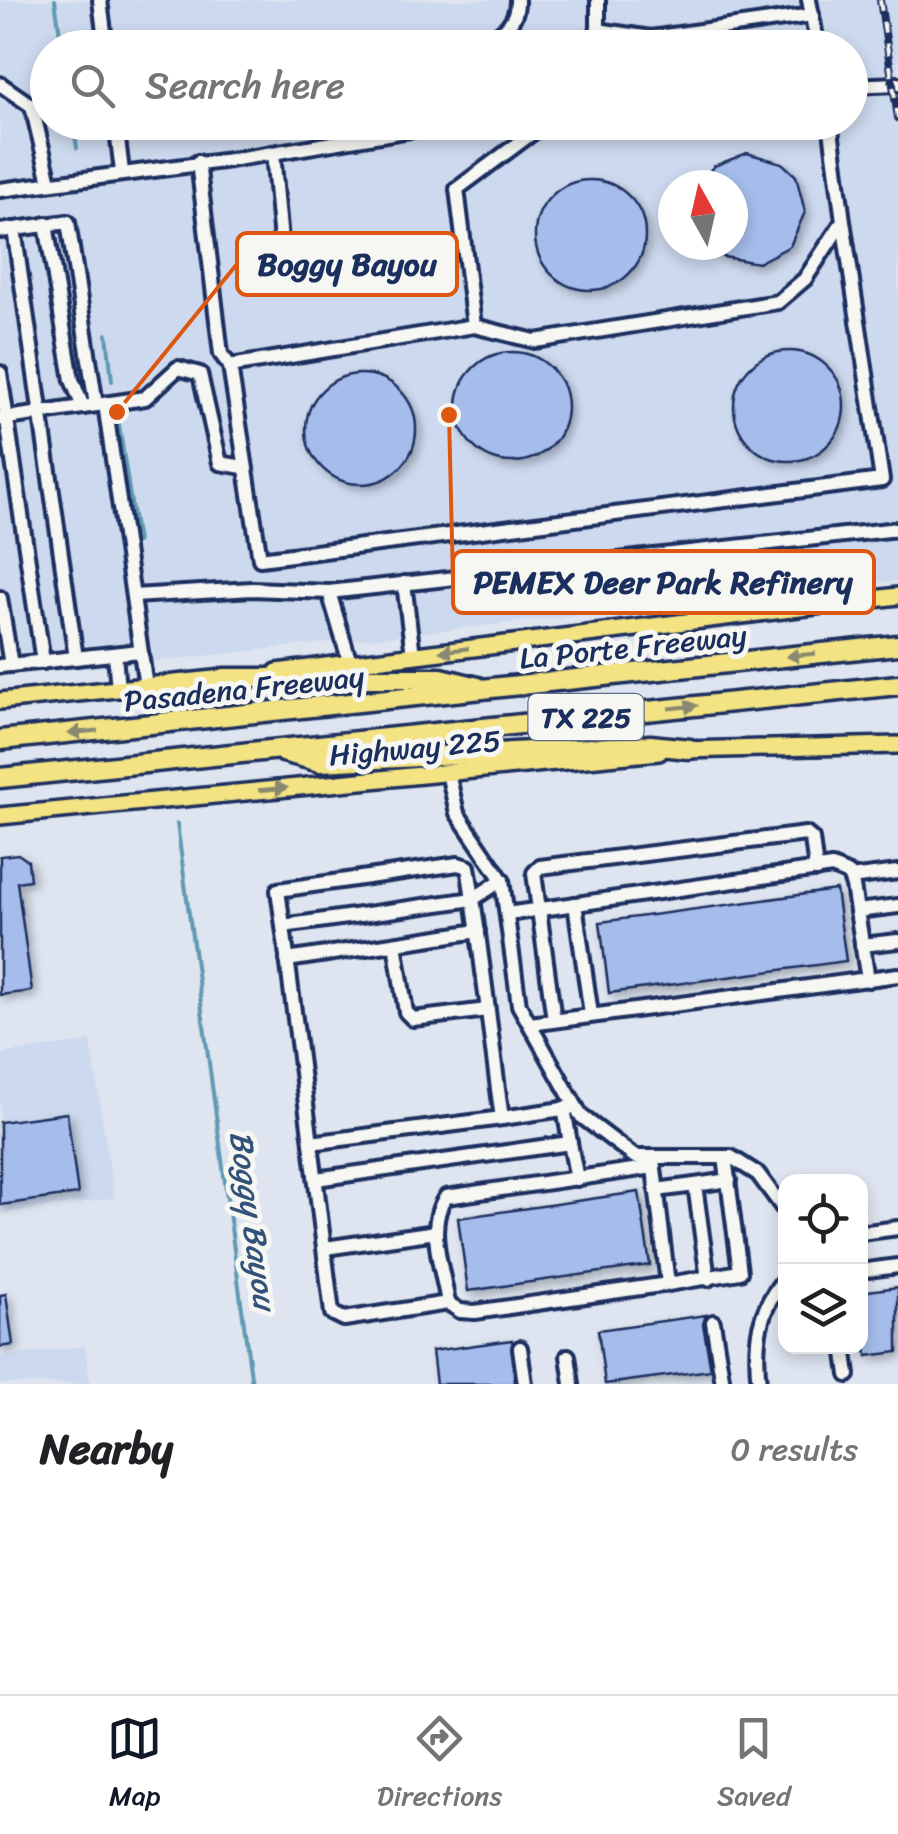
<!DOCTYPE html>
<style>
:root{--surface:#fff;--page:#f6f6f6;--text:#202124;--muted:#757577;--line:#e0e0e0;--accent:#111827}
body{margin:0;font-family:Sriracha,sans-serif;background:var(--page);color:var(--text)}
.controls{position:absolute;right:30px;bottom:30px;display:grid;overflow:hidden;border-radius:20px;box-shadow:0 5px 15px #0003}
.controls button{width:90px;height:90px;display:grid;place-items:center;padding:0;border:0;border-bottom:2px solid var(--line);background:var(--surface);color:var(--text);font:50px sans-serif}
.compass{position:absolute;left:658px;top:170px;width:90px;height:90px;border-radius:50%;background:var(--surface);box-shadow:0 5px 15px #0003;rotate:352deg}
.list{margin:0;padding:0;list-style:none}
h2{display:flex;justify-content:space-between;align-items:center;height:130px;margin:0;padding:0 40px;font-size:42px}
h2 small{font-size:32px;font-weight:400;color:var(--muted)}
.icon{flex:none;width:55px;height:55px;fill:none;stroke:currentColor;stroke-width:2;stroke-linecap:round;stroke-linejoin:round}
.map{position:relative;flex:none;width:898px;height:1384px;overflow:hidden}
.search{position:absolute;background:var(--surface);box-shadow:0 5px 15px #0003;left:30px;right:30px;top:30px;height:110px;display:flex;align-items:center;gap:25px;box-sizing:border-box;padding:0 35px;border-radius:55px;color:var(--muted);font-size:38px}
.sheet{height:310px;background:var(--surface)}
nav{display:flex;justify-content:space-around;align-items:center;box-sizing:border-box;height:140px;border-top:2px solid var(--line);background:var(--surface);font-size:28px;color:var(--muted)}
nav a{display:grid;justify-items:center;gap:5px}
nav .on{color:var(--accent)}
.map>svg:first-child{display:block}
.built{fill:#cdd9ee;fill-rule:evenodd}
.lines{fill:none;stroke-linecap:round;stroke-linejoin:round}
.stream{stroke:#6199b3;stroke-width:4}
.building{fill:#a6bdeb;stroke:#1b2f5e;stroke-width:2.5;filter:url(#shadow)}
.minor-casing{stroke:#1b2f5e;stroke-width:20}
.major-casing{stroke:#1b2f5e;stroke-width:22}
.highway-casing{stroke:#1b2f5e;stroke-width:25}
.minor{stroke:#f6f6f2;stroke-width:12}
.major{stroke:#f4e382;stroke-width:15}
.highway{stroke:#f4e382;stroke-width:18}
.rail-casing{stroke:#1b2f5e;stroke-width:8}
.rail{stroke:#f6f6f2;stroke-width:4;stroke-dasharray:11;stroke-linecap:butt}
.oneway{fill:#888970}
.labels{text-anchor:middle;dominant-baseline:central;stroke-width:10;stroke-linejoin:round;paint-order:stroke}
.shield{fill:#f6f6f2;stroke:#5d6b8a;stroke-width:2.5}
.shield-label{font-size:28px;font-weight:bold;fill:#1b2f5e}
.street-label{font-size:30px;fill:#1b2f5e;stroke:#f6f6f2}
.water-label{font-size:32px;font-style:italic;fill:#32527a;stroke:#f6f6f2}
.leader{fill:none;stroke:#de5710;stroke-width:4}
.callout-dot{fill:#de5710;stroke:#f6f6f2;stroke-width:4}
.callout{fill:#f6f6f2;stroke:#de5710;stroke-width:4}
.callout-label{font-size:32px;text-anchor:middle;font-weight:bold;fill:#1b2f5e}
</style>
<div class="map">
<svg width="898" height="1384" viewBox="0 0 898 1384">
<defs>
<filter id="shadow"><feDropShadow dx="4.5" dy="4.5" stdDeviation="5" flood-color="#0004"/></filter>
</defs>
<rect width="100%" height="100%" fill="#dee5f0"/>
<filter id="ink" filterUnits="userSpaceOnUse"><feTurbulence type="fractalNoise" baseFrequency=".01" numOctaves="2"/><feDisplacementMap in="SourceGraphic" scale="20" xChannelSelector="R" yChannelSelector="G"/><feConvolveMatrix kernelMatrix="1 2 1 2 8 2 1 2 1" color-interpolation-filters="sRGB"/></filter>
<g filter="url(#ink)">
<g class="built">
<path d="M0,0H898V581L93,668L0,673ZM48,48H850V122H48ZM673,185H733V245H673Z"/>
<path d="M91,1041L114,1198L0,1214V1054Z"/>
<path d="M85,1346L90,1384H0V1357Z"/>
</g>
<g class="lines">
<g class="stream">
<path d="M55,0L62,48"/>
<path d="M73,122L77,148"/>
<path d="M107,334L112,381"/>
<path d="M117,412L137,542"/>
<path d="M177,824L252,1384"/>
</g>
</g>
<g class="building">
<path d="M747,153L782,163L796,176L805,212L790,246L758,263L724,257L708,245H733V185H697L714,166Z"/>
<circle cx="590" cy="235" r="55"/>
<circle cx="789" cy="406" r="55"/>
<circle cx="512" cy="407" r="55"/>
<circle cx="361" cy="429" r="55"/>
<path d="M18,854L28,861L30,880L17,882L32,991L0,995V856Z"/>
<path d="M836,890L846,961L609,993L600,922Z"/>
<path d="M67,1113L78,1194L0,1205V1122Z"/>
<path d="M639,1192L650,1265L468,1291L458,1218Z"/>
<path d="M898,1287V1352L867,1356L860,1292Z"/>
<path d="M6,1294L13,1345L0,1347V1295Z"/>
<path d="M706,1315L703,1324L711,1370L605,1384L598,1330Z"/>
<path d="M512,1340L515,1384H436L432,1351Z"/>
</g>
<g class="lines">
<defs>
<g id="minor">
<path d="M100,0L106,48"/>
<path d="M809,0L818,48"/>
<path d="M597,30L651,38L812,15"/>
<path d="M465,48C489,41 518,30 517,0"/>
<path d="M598,48V0"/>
<path d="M0,84L32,106L50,182"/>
<path d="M850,86L898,84"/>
<path d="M116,122L122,172"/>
<path d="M830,122L843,221L805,279L778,302L535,341L474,326L230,366L260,559L882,480L843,221"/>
<path d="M273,153L282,252"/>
<path d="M198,162L221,354L230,366"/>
<path d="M0,190L230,160L459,122"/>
<path d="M46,224L72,380L83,407"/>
<path d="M14,229L76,658"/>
<path d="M0,231L68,222L96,405"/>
<path d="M474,326L457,189L547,122"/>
<path d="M0,373L43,662"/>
<path d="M105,404L146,687"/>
<path d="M0,419L145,398L178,368L200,374L220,463L243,467"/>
<path d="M404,583L413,655"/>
<path d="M329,592L898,529"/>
<path d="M133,596L252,589L329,592L350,663"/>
<path d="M0,598L11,665"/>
<path d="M115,654L118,690"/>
<path d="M0,666L140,651"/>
<path d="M448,773L457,813L502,880L519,1005L581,1116L635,1157H731L758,1174L786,1212"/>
<path d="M850,878L898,872"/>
<path d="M502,880L473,899L283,926L278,890L458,864L468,867C482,951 490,1034 502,1118L576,1107"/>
<path d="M575,904L591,1014"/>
<path d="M857,911L898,906"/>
<path d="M507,914L832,867L849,874L853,886L868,980"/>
<path d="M283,926L311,1143L502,1118"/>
<path d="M395,944L406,1012L413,1019L487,1010"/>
<path d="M862,945L898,941"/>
<path d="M287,960L478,931"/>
<path d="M554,1020L534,873L540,867L806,834L812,839L816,870"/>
<path d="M530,1024L898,975"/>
<path d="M564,1108L570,1143"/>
<path d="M311,1143L332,1313L344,1319L448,1303L460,1311L475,1312L668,1284L653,1160"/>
<path d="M316,1179L570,1143L577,1179"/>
<path d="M656,1190L695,1185"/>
<path d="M860,1233L898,1228"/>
<path d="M325,1248L436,1232"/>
<path d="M860,1271L898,1266"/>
<path d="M708,1279L695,1185L729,1180"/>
<path d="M668,1284L740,1272L725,1157"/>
<path d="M448,1303C443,1270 425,1225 446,1197L654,1167"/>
<path d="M713,1322L723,1384"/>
<path d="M844,1346L848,1375"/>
<path d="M520,1348L525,1384"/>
<path d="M568,1356L572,1384"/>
<path d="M759,1384C754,1342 758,1309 786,1277"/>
</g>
<g id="major">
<path d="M277,672L898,596"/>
<path d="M0,701L234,677"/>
<path d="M682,750L898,745"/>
<path d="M0,816L659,752"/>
</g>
<g id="highway">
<path d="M224,678H441L478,687"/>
<path d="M0,740L898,645"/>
<path d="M283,752L320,762L650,745L690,749"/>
<path d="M0,778L898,685"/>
</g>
</defs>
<use href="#minor" class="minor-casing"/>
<use href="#major" class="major-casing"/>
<use href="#highway" class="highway-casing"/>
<use href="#minor" class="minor"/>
<use href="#major" class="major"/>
<use href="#highway" class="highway"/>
<defs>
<path id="rail" d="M880,0L898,118"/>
</defs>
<use href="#rail" class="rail-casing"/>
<use href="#rail" class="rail"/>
</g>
<defs><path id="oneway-solid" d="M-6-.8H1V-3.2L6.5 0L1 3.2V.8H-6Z" transform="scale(2.5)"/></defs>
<g class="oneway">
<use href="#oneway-solid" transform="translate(454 650) rotate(173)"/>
<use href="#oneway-solid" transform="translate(801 655) rotate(174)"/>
<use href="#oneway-solid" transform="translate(683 707) rotate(-6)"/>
<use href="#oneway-solid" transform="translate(83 732) rotate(174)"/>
<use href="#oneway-solid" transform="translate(273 789) rotate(-5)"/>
</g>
</g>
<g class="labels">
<rect class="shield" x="528.5" y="694" width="115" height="46" rx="8"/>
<g class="shield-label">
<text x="586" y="717">TX 225</text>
</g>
<g class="street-label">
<text transform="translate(633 647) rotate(-6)">La Porte Freeway</text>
<text transform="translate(244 689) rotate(-6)">Pasadena Freeway</text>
<text transform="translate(415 748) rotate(-5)">Highway 225</text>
</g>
<g class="water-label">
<text transform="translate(253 1220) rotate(82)">Boggy Bayou</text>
</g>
</g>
<path class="leader" d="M117 412L237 264M449 415L453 582"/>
<g class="callout-dot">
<circle cx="117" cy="412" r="10"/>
<circle cx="449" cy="415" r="10"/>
</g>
<g class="callout">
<rect x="237" y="233" width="220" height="62" rx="10"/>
<rect x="453" y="551" width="421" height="62" rx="10"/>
</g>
<g class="callout-label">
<text x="347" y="275">Boggy Bayou</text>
<text x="663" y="593">PEMEX Deer Park Refinery</text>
</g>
</svg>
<div class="controls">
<button><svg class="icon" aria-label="locate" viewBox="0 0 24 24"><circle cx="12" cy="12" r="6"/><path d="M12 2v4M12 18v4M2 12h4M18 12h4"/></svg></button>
<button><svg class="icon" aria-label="layers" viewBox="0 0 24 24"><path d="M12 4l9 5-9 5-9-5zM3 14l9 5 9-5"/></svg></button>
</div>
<svg class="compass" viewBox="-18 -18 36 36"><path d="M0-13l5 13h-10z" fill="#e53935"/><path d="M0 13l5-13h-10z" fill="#757577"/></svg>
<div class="search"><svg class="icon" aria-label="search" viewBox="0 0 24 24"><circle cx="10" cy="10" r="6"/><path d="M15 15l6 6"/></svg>Search here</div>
</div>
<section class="sheet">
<h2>Nearby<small>0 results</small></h2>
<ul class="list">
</ul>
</section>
<nav>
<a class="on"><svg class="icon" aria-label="map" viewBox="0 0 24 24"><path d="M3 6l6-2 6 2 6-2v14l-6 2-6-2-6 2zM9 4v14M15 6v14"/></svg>Map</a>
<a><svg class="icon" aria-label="directions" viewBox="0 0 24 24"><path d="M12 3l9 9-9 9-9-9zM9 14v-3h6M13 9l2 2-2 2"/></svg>Directions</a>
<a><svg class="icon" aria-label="saved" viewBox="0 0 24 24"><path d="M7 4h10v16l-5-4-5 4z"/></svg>Saved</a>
</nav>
